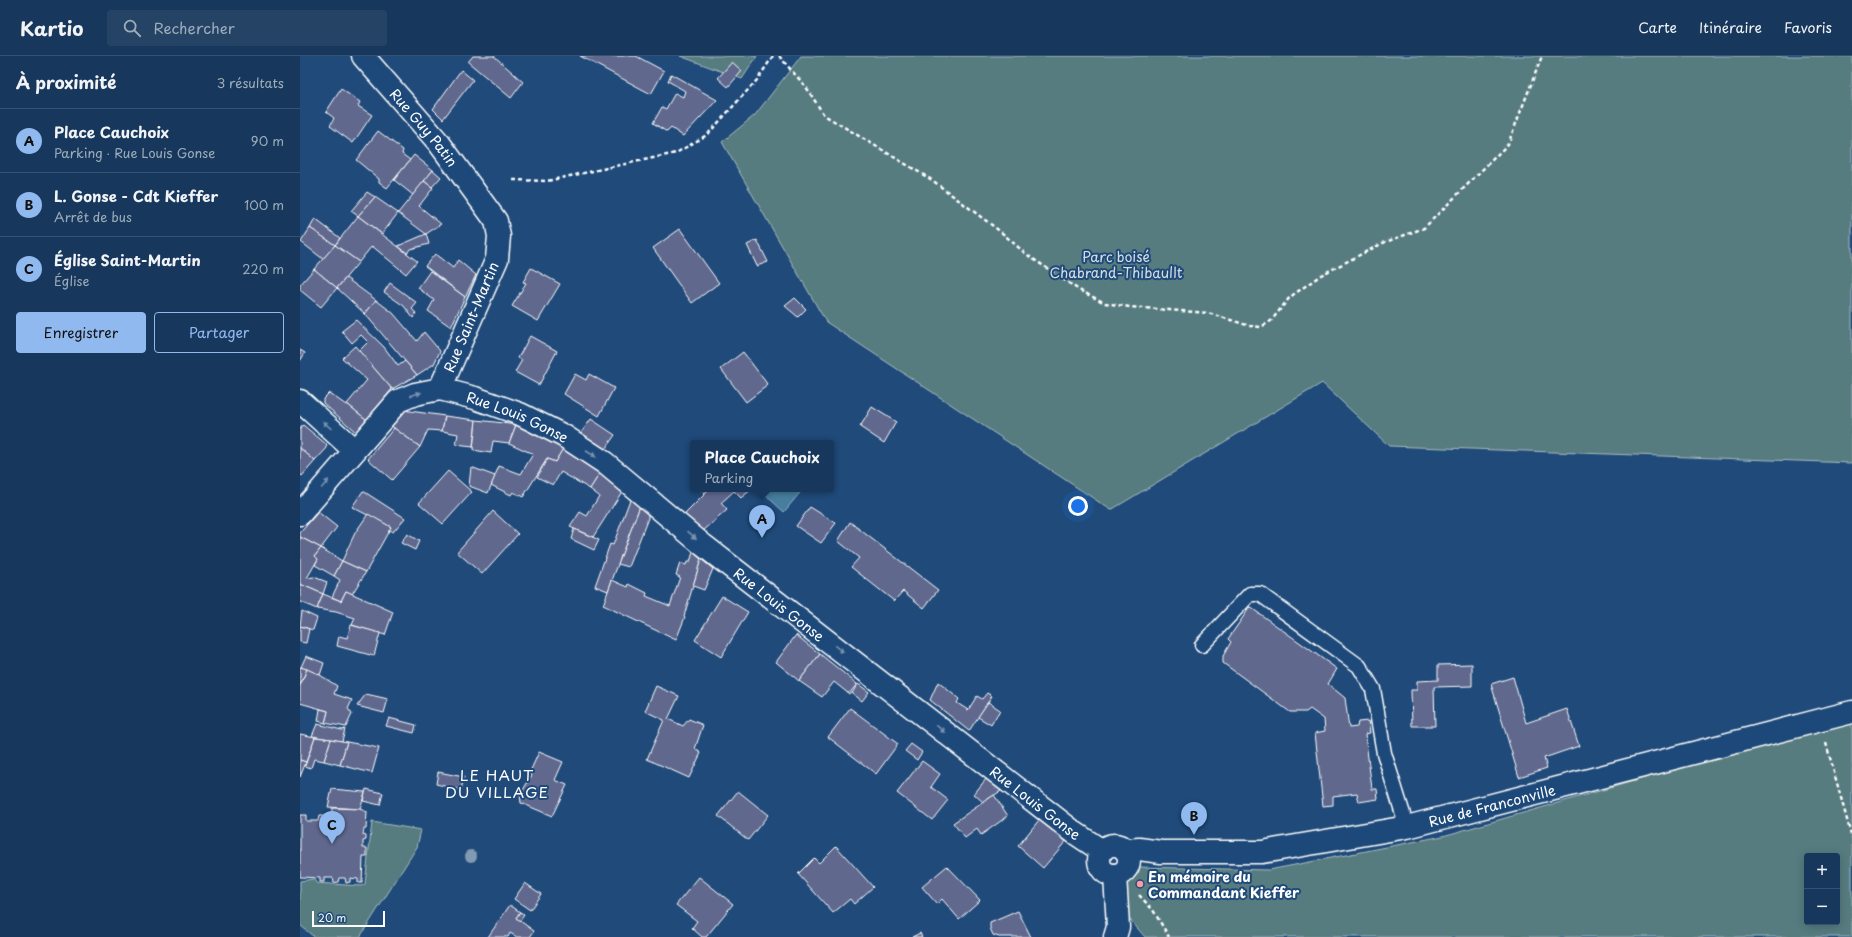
<!DOCTYPE html>
<html lang="fr">
<meta charset="utf-8">
<style>
:root{--surface:#17385c;--page:#244365;--text:#f1f3f6;--muted:#9eacbb;--line:#365272;--accent:#90b9f0}
body{margin:0;font-family:"Playpen Sans",sans-serif;background:var(--page);color:var(--text)}
.controls{position:absolute;right:12px;bottom:12px;display:grid;overflow:hidden;border-radius:4px;box-shadow:0 2px 10px #0003}
.controls button{width:36px;height:36px;display:grid;place-items:center;padding:0;border:0;border-bottom:1px solid var(--line);background:var(--surface);color:var(--text);font:20px sans-serif}
.scale{position:absolute;left:12px;bottom:10px;width:73px;box-sizing:border-box;padding-left:4px;border:2px solid #fff;border-top:0;font-size:11px;line-height:14px;white-space:nowrap;color:#fff;-webkit-text-stroke:3px #1f4a7a;paint-order:stroke}
.you{position:absolute;left:778px;top:450px;width:14px;height:14px;margin:-10px;border:3px solid #fff;border-radius:50%;background:#1a73e8;box-shadow:0 0 0 6px #1a73e833}
.badge{display:grid;place-items:center;width:26px;height:26px;border-radius:50%;background:var(--accent);color:#111;font-size:13px;font-weight:700}
.pin{position:absolute;translate:-50% -33px;filter:drop-shadow(0 1px 2px #0008)}
.pin::after{content:'';position:absolute;top:21px;width:14px;height:12px;background:inherit;clip-path:polygon(0 0,100% 0,50% 100%)}
.popup{position:absolute;left:390px;top:384px;width:144px;height:52px;box-sizing:border-box;display:grid;place-content:center;border-radius:4px;background:var(--surface);filter:drop-shadow(0 1px 3px #0005);font-size:13px;white-space:nowrap;color:var(--muted)}
.popup b{font-size:15px;color:var(--text)}
.popup::after{content:'';position:absolute;left:50%;top:100%;margin-left:-8px;border:8px solid transparent;border-top-color:var(--surface)}
.list{margin:0;padding:0;list-style:none}
h2{display:flex;justify-content:space-between;align-items:center;height:52px;margin:0;padding:0 16px;font-size:17px}
h2 small{font-size:13px;font-weight:400;color:var(--muted)}
.list li{display:grid;grid-template-columns:26px 1fr auto;gap:12px;align-items:center;box-sizing:border-box;height:64px;padding:0 16px;border-top:1px solid var(--line)}
.list b{display:block;font-size:15px;white-space:nowrap}
.list p{margin:0;font-size:13px;white-space:nowrap;color:var(--muted)}
.list em{font-size:13px;font-style:normal;color:var(--muted)}
.actions{display:flex;gap:8px;padding:12px 16px}
.actions a{flex:1;padding:9px 0;border:1px solid var(--accent);border-radius:4px;text-align:center;font-size:14px;color:var(--accent)}
.actions .main{background:var(--accent);color:#111}
.icon{flex:none;width:22px;height:22px;fill:none;stroke:currentColor;stroke-width:2;stroke-linecap:round;stroke-linejoin:round}
.map{position:relative;flex:none;width:1552px;height:881px;overflow:hidden}
header{display:flex;align-items:center;gap:24px;box-sizing:border-box;height:56px;padding:0 20px;background:var(--surface);border-bottom:1px solid var(--line)}
header strong{font-size:19px}
nav{display:flex;gap:22px;margin-inline-start:auto;font-size:14px}
.search{width:280px;height:36px;background:var(--page);display:flex;align-items:center;gap:10px;box-sizing:border-box;padding:0 14px;border-radius:4px;color:var(--muted);font-size:15px}
main{display:flex}
aside{flex:1;background:var(--surface)}
.map>svg:first-child{display:block}
.green{fill:#577b80;stroke:#abbdc0;fill-rule:evenodd}
.water{fill:#467e9f;stroke:#90b2c5}
.building{fill:#60688e;stroke:#fff}
.lines{fill:none;stroke-linecap:round;stroke-linejoin:round}
.lane-casing{stroke:#fff;stroke-width:17}
.street-casing{stroke:#fff;stroke-width:25}
.secondary-casing{stroke:#fff;stroke-width:25}
.path{stroke:#fff;stroke-width:2.5;stroke-dasharray:4 3;stroke-linecap:butt}
.lane{stroke:#1f4a7a;stroke-width:14}
.street{stroke:#1f4a7a;stroke-width:22}
.secondary{stroke:#1f4a7a;stroke-width:22}
.tree{fill:#839bb2}
.oneway{fill:#7992af}
.poi-dot{fill:#ff9aa2;stroke:#1f4a7a;stroke-width:1.5}
.labels{text-anchor:middle;dominant-baseline:central;stroke-width:4;stroke-linejoin:round;paint-order:stroke}
.street-label{font-size:14px;fill:#fff;stroke:#1f4a7a}
.park-label{font-size:14px;fill:#d5dedf;stroke:#1f4a7a}
.poi-label{font-size:14px;font-weight:bold;fill:#fff;stroke:#1f4a7a;text-anchor:start}
.neighbourhood-label{font-size:15px;letter-spacing:1px;fill:#fff;stroke:#1f4a7a}
</style>
<header>
<strong>Kartio</strong>
<div class="search"><svg class="icon" aria-label="search" viewBox="0 0 24 24"><circle cx="10" cy="10" r="6"/><path d="M15 15l6 6"/></svg>Rechercher</div>
<nav><a>Carte</a><a>Itinéraire</a><a>Favoris</a></nav>
</header>
<main>
<aside>
<h2>À proximité<small>3 résultats</small></h2>
<ul class="list">
<li><span class="badge">A</span><div><b>Place Cauchoix</b><p>Parking · Rue Louis Gonse</p></div><em>90 m</em></li>
<li><span class="badge">B</span><div><b>L. Gonse - Cdt Kieffer</b><p>Arrêt de bus</p></div><em>100 m</em></li>
<li><span class="badge">C</span><div><b>Église Saint-Martin</b><p>Église</p></div><em>220 m</em></li>
</ul>
<div class="actions"><a class="main">Enregistrer</a><a>Partager</a></div>
</aside>
<div class="map">
<svg width="1552" height="881" viewBox="0 0 1552 881">
<rect width="100%" height="100%" fill="#1f4a7a"/>
<filter id="ink" filterUnits="userSpaceOnUse"><feTurbulence type="fractalNoise" baseFrequency=".025" numOctaves="2"/><feDisplacementMap in="SourceGraphic" scale="8" xChannelSelector="R" yChannelSelector="G"/><feConvolveMatrix kernelMatrix="1 2 1 2 8 2 1 2 1" color-interpolation-filters="sRGB"/></filter>
<g filter="url(#ink)">
<g class="green">
<path d="M380,0H457L442,23Z"/>
<path d="M501,0H1552V407L1089,390L1022,327L811,454L526,266L422,86L455,59Z"/>
<path d="M1552,666V881H845L826,859L825,825L830,816L839,811L969,814L1143,780L1494,679ZM1507,800H1537V866H1507Z"/>
<path d="M72,766L121,774L117,791L60,881H14L0,869V825L14,823L16,827L61,830L65,828Z"/>
</g>
<path class="water" d="M459,433H503L484,456Z"/>
<g class="building">
<path d="M173,0H194L223,26L211,42L168,6Z"/>
<path d="M280,0H336L364,15L351,38Z"/>
<path d="M432,6L442,15L428,31L418,22Z"/>
<path d="M161,14L173,24L143,63L133,53Z"/>
<path d="M371,18L417,44L383,80L371,72L367,76L353,67L362,51L366,53L375,37L383,41L385,35L368,25Z"/>
<path d="M41,33L60,46L58,50L72,59L53,87L30,70L34,62L26,56Z"/>
<path d="M78,75L103,94L102,98L110,104L87,132L79,126V123L56,104Z"/>
<path d="M114,99L133,114L113,139L94,124Z"/>
<path d="M133,114L141,121L132,131L124,125Z"/>
<path d="M124,125L133,132L119,150L141,168L126,178L98,157Z"/>
<path d="M67,136L75,141L58,160L51,155Z"/>
<path d="M75,141L98,157L82,178L58,160Z"/>
<path d="M58,160L117,205L106,218L72,190L59,206L35,189Z"/>
<path d="M15,163L40,182L35,189L10,172Z"/>
<path d="M10,172L35,189L23,203L1,186Z"/>
<path d="M380,173L419,227L392,247L353,192Z"/>
<path d="M126,178L129,188L110,193L107,197L98,190Z"/>
<path d="M457,184L468,206L457,210L447,189Z"/>
<path d="M35,189L59,206L37,232L14,213Z"/>
<path d="M135,198L153,212L158,204L176,219L165,241L125,210Z"/>
<path d="M231,212L260,228L238,265L212,250L226,227L223,226Z"/>
<path d="M14,213L37,232L21,251L0,234V229Z"/>
<path d="M130,215L165,241L151,271L128,255L134,244L118,232Z"/>
<path d="M46,222L76,244L65,258L37,232Z"/>
<path d="M90,227L117,247L112,253L116,257L113,262L104,250L84,236Z"/>
<path d="M495,242L506,253L498,261L485,250Z"/>
<path d="M76,244L93,257L117,285L124,276L140,295L134,308L117,319L65,258Z"/>
<path d="M56,264L84,291L98,310L105,305L117,319L92,333L59,295L68,286L61,279L52,287L42,275Z"/>
<path d="M230,280L257,295L239,329L215,316L222,304L218,302Z"/>
<path d="M55,290L92,333L67,364L47,348L67,324L42,302Z"/>
<path d="M0,294L5,297L0,305Z"/>
<path d="M443,296L468,329L446,346L421,313Z"/>
<path d="M275,318L286,324L289,318L314,332L299,360L264,338Z"/>
<path d="M29,337L46,349L47,348L67,364L57,377L23,347V343Z"/>
<path d="M572,351L596,366L584,387L560,371Z"/>
<path d="M103,354L145,360L142,375L128,374L120,391L90,369Z"/>
<path d="M145,360L176,364L173,391L156,389L158,378L142,375Z"/>
<path d="M291,363L315,379L305,393L281,377Z"/>
<path d="M176,364L195,366L216,369L209,387L193,385L191,397L173,394Z"/>
<path d="M3,369L26,388L27,392L15,405L0,392V373Z"/>
<path d="M216,369L264,391L255,406L247,403L223,441L213,436L211,439L191,429L199,410L221,418L233,398L209,387Z"/>
<path d="M94,372L120,391L92,424L68,403Z"/>
<path d="M264,391L302,414L290,433L261,416L253,429L237,421L247,403L255,406Z"/>
<path d="M0,392L15,405L2,420L0,418Z"/>
<path d="M171,411L195,420L188,437L169,430Z"/>
<path d="M302,414L323,434L293,481L270,471L280,456L287,460L299,440L290,433Z"/>
<path d="M148,415L172,436L143,468L119,447Z"/>
<path d="M400,433H410L405,438Z"/>
<path d="M410,433H452L441,442L434,435L421,447L427,454L403,475L384,459Z"/>
<path d="M63,435L105,462L93,476L89,474L91,471L52,451Z"/>
<path d="M331,441L340,450L308,535L295,530L310,488L313,489Z"/>
<path d="M340,450L348,458V462L329,511L318,508Z"/>
<path d="M510,451L536,467L521,487L496,470Z"/>
<path d="M193,455L218,478L182,518L157,496Z"/>
<path d="M18,456L37,471L21,492L0,481V477Z"/>
<path d="M68,458L91,471L66,516L42,505L55,477Z"/>
<path d="M550,466L638,534L624,552L603,535L594,545L551,511L559,502L538,485Z"/>
<path d="M274,473L299,484L294,494L271,483Z"/>
<path d="M107,478L119,485L115,494L101,487Z"/>
<path d="M0,481L21,492L15,500L18,503L7,522L14,521L27,526L23,538L0,528Z"/>
<path d="M21,492L42,505L34,520L15,509L18,503L15,500Z"/>
<path d="M393,496L401,503L384,560L385,561L376,584L303,549L312,524L328,531L329,528L347,537L346,540L370,550L380,521L376,519L380,507L386,509L387,506H390Z"/>
<path d="M401,503L413,513L404,534L393,530Z"/>
<path d="M42,505L66,516L52,538L46,535L41,545L32,541L40,524L34,520Z"/>
<path d="M0,528L23,538L17,553L0,546Z"/>
<path d="M46,535L93,556L85,579L52,569L55,562L36,556L17,553L23,538L41,545Z"/>
<path d="M422,540L448,556L421,601L395,584Z"/>
<path d="M950,551L1037,613L1028,628L1045,642L1049,672L1057,671L1058,666L1068,665L1070,677L1065,678L1072,733H1077L1078,743L1059,746L1057,737L1033,740V749L1023,750L1015,677L1025,675L1024,663L1010,653L1006,656H990L923,607V600L931,586L928,583Z"/>
<path d="M2,555L17,562L13,574L0,570Z"/>
<path d="M51,569L80,577L74,600L37,590L39,580L47,582Z"/>
<path d="M0,570L9,573L6,587L0,586Z"/>
<path d="M496,579L520,598L499,625L476,606Z"/>
<path d="M520,598L557,628L549,638L534,626L522,641L499,625Z"/>
<path d="M6,600L24,607L20,619L1,611Z"/>
<path d="M1172,608V630L1134,631L1135,670H1112L1111,634H1117V625L1138,624V609Z"/>
<path d="M0,611L7,613L0,630Z"/>
<path d="M7,613L20,619L37,630L34,638L52,644L48,653L52,658L46,671L25,667L28,655L0,647V630Z"/>
<path d="M1213,621L1226,667L1267,653L1279,690L1244,702L1247,712L1219,721L1191,628Z"/>
<path d="M638,626L659,643L657,647L668,654L677,640L682,643L687,637L692,640L669,675L630,644Z"/>
<path d="M558,628L569,636L562,645L552,637Z"/>
<path d="M356,630L379,640L368,663L383,670L389,663L403,669L395,693L401,697L389,722L347,703L364,664L345,655Z"/>
<path d="M66,638L88,643L84,657L57,650Z"/>
<path d="M688,646L700,654L691,669L678,661Z"/>
<path d="M550,652L598,688L576,718L528,681Z"/>
<path d="M20,653L28,655L25,667L18,665Z"/>
<path d="M89,662L116,669L114,677L86,670Z"/>
<path d="M17,668L42,674L45,673L42,685L12,680Z"/>
<path d="M0,678L15,681L6,706L0,704Z"/>
<path d="M15,681L31,683L24,705L14,703L11,712L5,710Z"/>
<path d="M31,683L47,686L40,709L24,705Z"/>
<path d="M47,686L79,692L72,717L40,709Z"/>
<path d="M611,688L622,696L617,704L605,695Z"/>
<path d="M239,696L263,706L255,724L267,729L252,760L221,747L220,739L232,719L229,718Z"/>
<path d="M0,704L6,706L0,721Z"/>
<path d="M622,705L640,718L631,731L648,744L632,764L597,737Z"/>
<path d="M138,716L164,721L161,734L136,728Z"/>
<path d="M686,723L701,735L683,746L674,738Z"/>
<path d="M32,733L65,736L60,753L28,751Z"/>
<path d="M66,733L83,737L80,749L63,745Z"/>
<path d="M438,735L468,759L448,784L418,760Z"/>
<path d="M694,739L708,760L681,779L677,773L665,782L653,767Z"/>
<path d="M32,752L60,753L67,756L66,773H64L63,779L66,780V784L63,785V792H67V801H63L62,827H58V823L50,822V826L46,827L45,822H39L38,826L34,827L33,822H24V826H20V822L0,821V759H6V765H18L19,760H23L22,765L31,767Z"/>
<path d="M739,764L766,785L743,812L718,790Z"/>
<path d="M536,790L573,831L554,848L550,843L533,857L498,818L514,802L519,807Z"/>
<path d="M647,810L680,844L659,863L642,843L637,848L622,831Z"/>
<path d="M399,821L433,848L406,881H402L392,872L397,865L376,849Z"/>
<path d="M225,827L241,838L230,854L214,843Z"/>
<path d="M210,849L220,856L216,862L234,875L230,881H217L210,877L208,881H188Z"/>
<path d="M718,855L731,881H699L693,879L690,872V867Z"/>
<path d="M220,856L224,859L220,865L216,862Z"/>
<path d="M620,877L622,881H612Z"/>
</g>
<g class="lines">
<defs>
<path id="lane" d="M902,589L950,538H960L1059,610L1073,633L1084,697L1107,771"/>
<g id="street">
<path id="s1" d="M63,0L139,87L196,165L199,180L197,203L140,333"/>
<path d="M0,345L54,394"/>
<path id="s2" d="M0,458L98,345L115,338L140,333L175,342L220,358L264,380L305,407L403,489L775,777L802,795"/>
</g>
<g id="secondary">
<circle cx="814" cy="804" r="15"/>
<path id="s3" d="M825,794L839,793L861,796H962L1107,771L1552,656"/>
<path d="M815,819L818,871L815,881"/>
</g>
</defs>
<use href="#lane" class="lane-casing"/>
<use href="#street" class="street-casing"/>
<use href="#secondary" class="secondary-casing"/>
<g class="path">
<path d="M479,0L506,31L524,59L632,124L701,176L726,198L779,234L805,247L830,251L908,257L950,270L961,271L971,265L990,241L1021,219L1083,187L1124,172L1208,88L1242,0"/>
<path d="M213,124L247,125L376,97L407,79L457,24L473,0"/>
<path d="M1526,687L1552,782"/>
<path d="M839,839L853,854L869,881"/>
</g>
<use href="#lane" class="lane"/>
<use href="#street" class="street"/>
<use href="#secondary" class="secondary"/>
</g>
<circle class="tree" cx="171" cy="800" r="6"/>
<defs><path id="oneway-solid" d="M-6-.8H1V-3.2L6.5 0L1 3.2V.8H-6Z"/></defs>
<g class="oneway">
<use href="#oneway-solid" transform="translate(116 338) rotate(-16)"/>
<use href="#oneway-solid" transform="translate(27 369) rotate(-138)"/>
<use href="#oneway-solid" transform="translate(291 398) rotate(33)"/>
<use href="#oneway-solid" transform="translate(25 428) rotate(-50)"/>
<use href="#oneway-solid" transform="translate(392 479) rotate(41)"/>
<use href="#oneway-solid" transform="translate(539 593) rotate(38)"/>
<use href="#oneway-solid" transform="translate(641 673) rotate(38)"/>
</g>
</g>
<circle class="poi-dot" cx="840" cy="828" r="4"/>
<g class="labels">
<g class="street-label">
<text stroke="none"><textPath href="#s1" startOffset="94">Rue Guy Patin</textPath></text>
<text transform="translate(171 261) rotate(-67)">Rue Saint-Martin</text>
<text stroke="none"><textPath href="#s2" startOffset="276">Rue Louis Gonse</textPath></text>
<text stroke="none"><textPath href="#s2" startOffset="600">Rue Louis Gonse</textPath></text>
<text stroke="none"><textPath href="#s2" startOffset="924">Rue Louis Gonse</textPath></text>
<text stroke="none"><textPath href="#s3" startOffset="372">Rue de Franconville</textPath></text>
</g>
<g class="park-label">
<text x="816" y="200">Parc boisé<tspan x="816" dy="16">Chabrand-Thibaullt</tspan></text>
</g>
<g class="poi-label">
<text x="848" y="820">En mémoire du<tspan x="848" dy="16">Commandant Kieffer</tspan></text>
</g>
<g class="neighbourhood-label">
<text x="197" y="718">LE HAUT<tspan x="197" dy="17">DU VILLAGE</tspan></text>
</g>
</g>
</svg>
<div class="controls">
<button>+</button>
<button>−</button>
</div>
<div class="scale">20 m</div>
<div class="you"></div>
<div class="pin badge" style="left:462px;top:482px">A</div>
<div class="popup"><b>Place Cauchoix</b>Parking</div>
<div class="pin badge" style="left:894px;top:779px">B</div>
<div class="pin badge" style="left:32px;top:788px">C</div>
</div>
</main>
